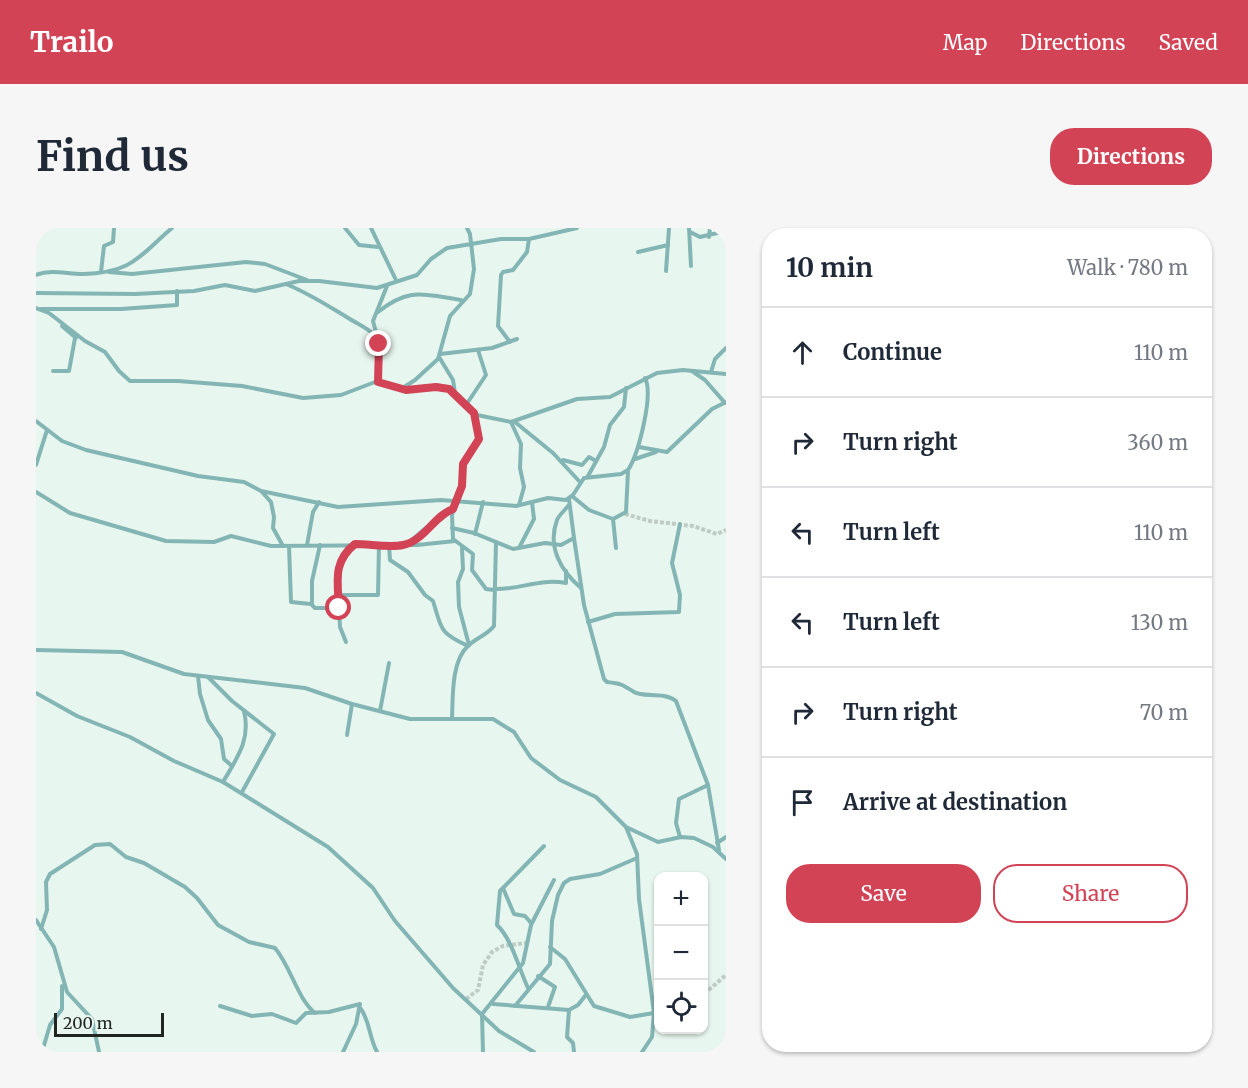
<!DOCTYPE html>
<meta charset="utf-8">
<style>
:root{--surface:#fff;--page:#f6f6f7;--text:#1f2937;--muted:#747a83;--line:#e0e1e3;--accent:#d34356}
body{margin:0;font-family:Merriweather,serif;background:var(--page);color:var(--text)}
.controls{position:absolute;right:18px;bottom:18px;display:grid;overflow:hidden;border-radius:12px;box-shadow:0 2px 4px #0004}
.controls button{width:54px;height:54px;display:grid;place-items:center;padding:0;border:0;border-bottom:2px solid var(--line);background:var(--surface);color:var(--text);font:30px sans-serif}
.scale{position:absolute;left:18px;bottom:15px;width:110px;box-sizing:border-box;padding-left:6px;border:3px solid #212623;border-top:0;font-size:16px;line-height:21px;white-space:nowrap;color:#212623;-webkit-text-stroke:4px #e7f6ee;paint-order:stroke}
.stop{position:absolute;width:18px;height:18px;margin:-14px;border:4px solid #d34356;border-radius:50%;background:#fff}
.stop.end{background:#d34356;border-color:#fff;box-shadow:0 2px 6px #0008}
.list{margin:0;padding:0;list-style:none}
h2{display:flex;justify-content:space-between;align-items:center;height:78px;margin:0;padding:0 24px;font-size:26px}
h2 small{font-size:20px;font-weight:400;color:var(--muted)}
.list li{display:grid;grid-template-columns:39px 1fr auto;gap:18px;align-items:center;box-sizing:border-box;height:90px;padding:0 24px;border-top:2px solid var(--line)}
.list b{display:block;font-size:22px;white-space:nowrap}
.list em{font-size:20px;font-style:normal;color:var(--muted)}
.actions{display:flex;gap:12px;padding:18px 24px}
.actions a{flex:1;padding:14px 0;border:2px solid var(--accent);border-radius:24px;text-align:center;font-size:21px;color:var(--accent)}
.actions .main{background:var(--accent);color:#fff}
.icon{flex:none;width:33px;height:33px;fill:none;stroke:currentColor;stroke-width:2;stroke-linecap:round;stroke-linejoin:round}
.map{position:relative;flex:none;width:690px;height:824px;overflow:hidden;border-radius:24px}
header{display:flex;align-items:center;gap:36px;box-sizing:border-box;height:84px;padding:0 30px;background:var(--accent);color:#fff}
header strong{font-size:28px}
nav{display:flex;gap:33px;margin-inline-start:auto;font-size:21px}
.intro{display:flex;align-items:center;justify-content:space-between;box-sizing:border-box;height:144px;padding:0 36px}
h1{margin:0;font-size:42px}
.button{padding:15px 27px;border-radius:24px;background:var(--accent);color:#fff;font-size:21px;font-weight:700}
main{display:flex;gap:36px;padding:0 36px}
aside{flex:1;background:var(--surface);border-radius:24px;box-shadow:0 2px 4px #0004}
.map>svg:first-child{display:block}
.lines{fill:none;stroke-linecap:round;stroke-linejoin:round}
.street-tunnel{stroke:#bfccc5;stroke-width:4;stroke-dasharray:4 2;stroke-linecap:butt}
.street{stroke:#83b5b4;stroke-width:4}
.route{stroke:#d34356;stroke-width:8}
</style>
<header>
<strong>Trailo</strong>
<nav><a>Map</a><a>Directions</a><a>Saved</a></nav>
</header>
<div class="intro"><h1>Find us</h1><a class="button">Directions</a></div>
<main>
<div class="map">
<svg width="690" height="824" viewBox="0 0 690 824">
<rect width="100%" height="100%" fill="#e7f6ee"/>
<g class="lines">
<g class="street-tunnel">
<path d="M589,286L614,293L657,298L681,306L690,302"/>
<path d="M668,766L690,747"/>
<path d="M430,771L442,762L447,737L456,724L467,718L490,715"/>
</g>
<g class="street">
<path d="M309,0L323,17L342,19"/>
<path d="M335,0L360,52"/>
<path d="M653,0L655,38"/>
<path d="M654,4L664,9L690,3"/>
<path d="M673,9L674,0"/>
<path d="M602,24L632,17"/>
<path d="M630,43L633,0"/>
<path d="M65,44L68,18L77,14L78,0"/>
<path d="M73,44L96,46L210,34L229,36L271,52"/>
<path d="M0,47C16,41 30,46 47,46C96,45 102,29 136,0"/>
<path d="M250,56C272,65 289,76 309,88C321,96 331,99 341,109"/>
<path d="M0,65L99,66L158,63L189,57L219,63L263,53H283L341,60L381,47L395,31L411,20L465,11H493L541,0"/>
<path d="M0,80L13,85L49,113L69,124L83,143L94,153H142L206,158L267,170L305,167L339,154L370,162L406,159L419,165L441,187L475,194L541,171L574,169L621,145L647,142L690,146"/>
<path d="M5,81H85L141,77V63"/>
<path d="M342,84C374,58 389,67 425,72"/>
<path d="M26,98L40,110"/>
<path d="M474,114L462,98L465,47L467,44L477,42L491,24L493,11"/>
<path d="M404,126L456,120L481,111"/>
<path d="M403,129L417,152L419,165"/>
<path d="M17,143H33L39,110"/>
<path d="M656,143L669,152L689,175"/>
<path d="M675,144L679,131L690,120"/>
<path d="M342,154L343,116L337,93L351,58"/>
<path d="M365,161L379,152L402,131L414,88L434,66L438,41L434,6L431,0"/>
<path d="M430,177L450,147L442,122"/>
<path d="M439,186L443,211L427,235L425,259L416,287L417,311L437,326L436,342L450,361L458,362"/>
<path d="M0,193L26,213L50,222L162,248L208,254L225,263L302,279L405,272L480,278L512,270L530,272L537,267L548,250L585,246L592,242C602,227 618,167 609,150"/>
<path d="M475,194L485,216L484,240L488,259L483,277"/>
<path d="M479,194L517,225L543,253"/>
<path d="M603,219L631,224L676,181L690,174"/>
<path d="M599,231L620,224"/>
<path d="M527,232L546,237L553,229L560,233"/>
<path d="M0,237L11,202"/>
<path d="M552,248L568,219L574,197L588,179L590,160"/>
<path d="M0,264L34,285L130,313L178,314L195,308L235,318L381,317L419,313"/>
<path d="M226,264L235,274L238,289L237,300L247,318"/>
<path d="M536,268L553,282L577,291L580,320"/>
<path d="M533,277C529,282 523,287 521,292C511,319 525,343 545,360"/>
<path d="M577,291L590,284L592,243"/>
<path d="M416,300L438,305L477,321L509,315L525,317L538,310L533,271"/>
<path d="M439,306L447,274"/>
<path d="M538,310L548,377L568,451L571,454C587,456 585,456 598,464C608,470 627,463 640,473L672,557L683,622"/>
<path d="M371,316L405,287L417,281"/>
<path d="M271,317L277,284L283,274"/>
<path d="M284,317L276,353V377L279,380H302"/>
<path d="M353,317L354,332L372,344L389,367L397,373C406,401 402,404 432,418"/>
<path d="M253,318L255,374L275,376"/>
<path d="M426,320L427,341L422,354L423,379L433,417"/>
<path d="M483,320L498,291L496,274"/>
<path d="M458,361C484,362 503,350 530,355V343"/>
<path d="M302,367H342L343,316"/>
<path d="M552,394L579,386L643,384L644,367L636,335L644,296"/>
<path d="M310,414L304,399L301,344L305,331L319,317"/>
<path d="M0,422L86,424L148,446L269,460L316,476L374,491H457L478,504L495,530L524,552L560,569L590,599L622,614L645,609L658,610L677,619L690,631"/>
<path d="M162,448L164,466L172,492L185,511L188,531L196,538"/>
<path d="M172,449L196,473L238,506L206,564"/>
<path d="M0,465L41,488L94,509L138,533L187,554L292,619L337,660L359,693L417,760L463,803L498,824"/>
<path d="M344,483L353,435"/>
<path d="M416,490C417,470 415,433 432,418C440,410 451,407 458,398L460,314"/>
<path d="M311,507L316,476"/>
<path d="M187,554C201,530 215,512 208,483"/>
<path d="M590,599L601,626L603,671L618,785L616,809L606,824"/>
<path d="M644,609L640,595L643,571L672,557"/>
<path d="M681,615L690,609"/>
<path d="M467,660L478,686L489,688L495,695"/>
<path d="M0,692L18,719L31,764L56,791L63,824"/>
<path d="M5,701L11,682L10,654L14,646L59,617L74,616L90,629L108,635L149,659L161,670L182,697L213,714L239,720C255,739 261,770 279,785"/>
<path d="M514,719L529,731L558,778L594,789L618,785"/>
<path d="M502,748L519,759L512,779"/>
<path d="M492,760C483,741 476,711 461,697L464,663L508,618"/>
<path d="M457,776L533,782L542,777L549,768"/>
<path d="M184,778L216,788L236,786L260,795L270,785L293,784L324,776L320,796L307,824"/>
<path d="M479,778L514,736L516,693L522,667L528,655L534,651L564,646L601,630"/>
<path d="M325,781C334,794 333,809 341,824"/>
<path d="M533,782L531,809L537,815L538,824"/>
<path d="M6,824L14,797L26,781V758"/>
<path d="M447,824L446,786L487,735L495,697L518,652"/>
</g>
</g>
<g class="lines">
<path class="route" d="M303,380C302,355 296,334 319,316C334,316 353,320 367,317C388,313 398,288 417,281L426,258L427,236L443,211L438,185L413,161L400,159L370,162L342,154L343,116"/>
</g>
</svg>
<div class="controls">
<button>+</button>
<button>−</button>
<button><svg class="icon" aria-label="locate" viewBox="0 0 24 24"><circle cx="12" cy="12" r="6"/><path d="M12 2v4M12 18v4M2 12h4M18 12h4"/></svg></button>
</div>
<div class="scale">200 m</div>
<div class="stop" style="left:303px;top:380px"></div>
<div class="stop end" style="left:343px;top:116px"></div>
</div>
<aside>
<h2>10 min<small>Walk · 780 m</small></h2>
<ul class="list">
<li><svg class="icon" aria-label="ahead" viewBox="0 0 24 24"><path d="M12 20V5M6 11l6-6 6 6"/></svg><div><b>Continue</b></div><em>110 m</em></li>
<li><svg class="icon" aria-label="right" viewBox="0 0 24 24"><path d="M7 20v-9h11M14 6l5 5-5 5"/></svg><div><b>Turn right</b></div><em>360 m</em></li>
<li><svg class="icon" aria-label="left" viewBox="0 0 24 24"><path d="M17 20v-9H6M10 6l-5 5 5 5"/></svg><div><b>Turn left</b></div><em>110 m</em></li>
<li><svg class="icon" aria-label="left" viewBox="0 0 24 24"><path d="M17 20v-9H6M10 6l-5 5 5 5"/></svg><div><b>Turn left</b></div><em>130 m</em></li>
<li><svg class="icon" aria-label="right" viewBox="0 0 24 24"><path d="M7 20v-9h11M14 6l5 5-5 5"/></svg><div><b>Turn right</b></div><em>70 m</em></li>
<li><svg class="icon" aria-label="arrive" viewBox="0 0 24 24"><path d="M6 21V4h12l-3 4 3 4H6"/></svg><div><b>Arrive at destination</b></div></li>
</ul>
<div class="actions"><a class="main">Save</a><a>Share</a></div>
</aside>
</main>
